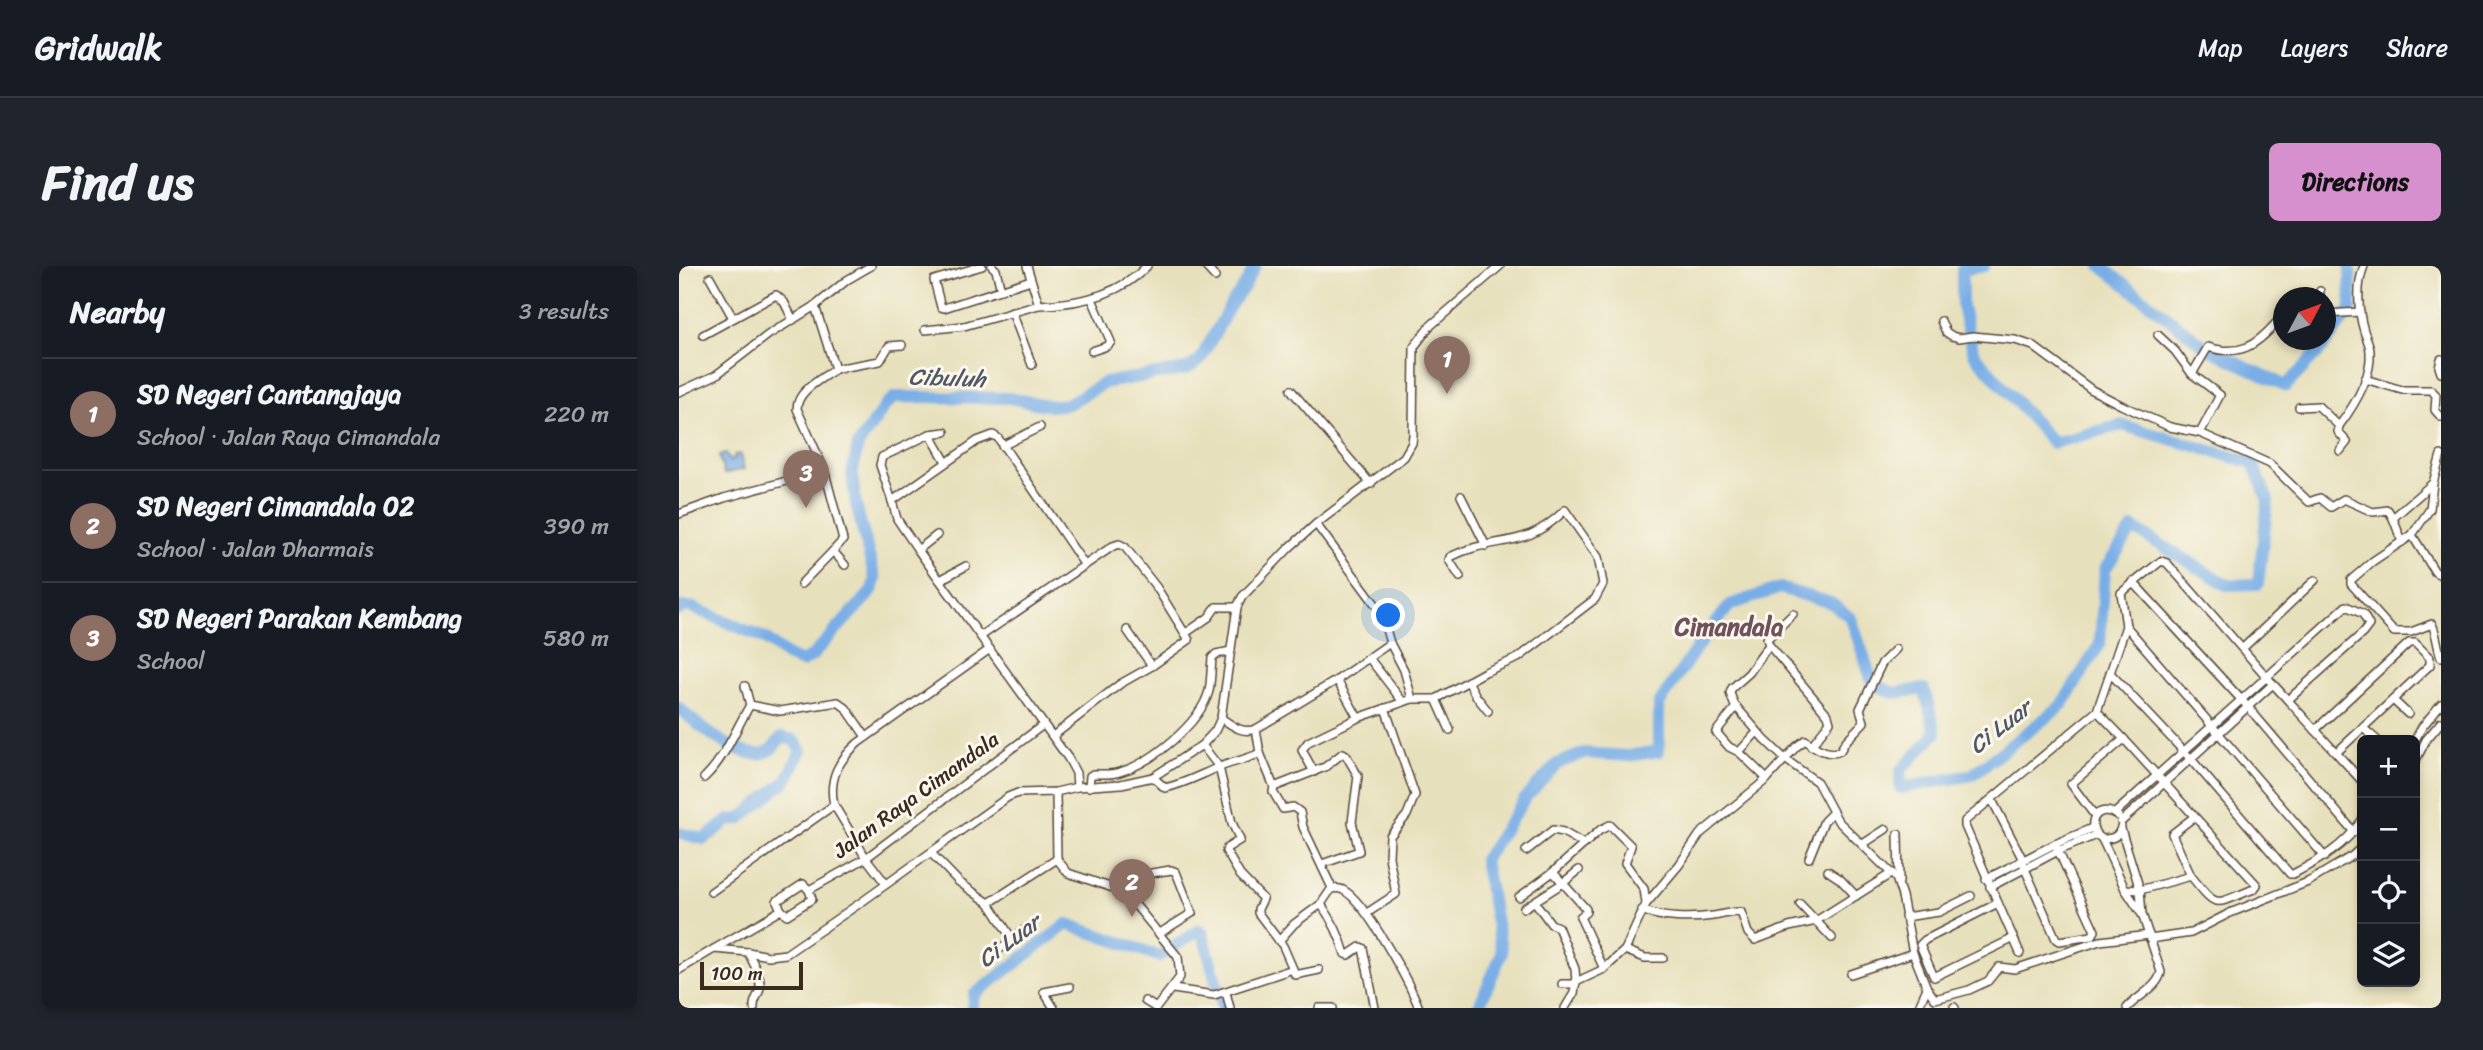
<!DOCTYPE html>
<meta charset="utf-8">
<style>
:root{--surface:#171b24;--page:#20242c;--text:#f1f3f6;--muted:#9ea1a6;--line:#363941;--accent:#d690ce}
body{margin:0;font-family:Sriracha,sans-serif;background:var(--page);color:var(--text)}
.controls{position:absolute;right:21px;bottom:21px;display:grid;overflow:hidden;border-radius:10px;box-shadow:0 4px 10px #0003}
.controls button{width:63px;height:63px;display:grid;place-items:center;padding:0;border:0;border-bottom:2px solid var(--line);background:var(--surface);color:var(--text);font:35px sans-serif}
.compass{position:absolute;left:1594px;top:21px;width:63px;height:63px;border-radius:50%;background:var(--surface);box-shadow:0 4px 10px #0003;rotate:49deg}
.scale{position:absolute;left:21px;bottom:18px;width:103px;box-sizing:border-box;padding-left:7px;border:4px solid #3b2a1e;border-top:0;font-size:19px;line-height:24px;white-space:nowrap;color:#3b2a1e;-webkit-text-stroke:5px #fbf7ec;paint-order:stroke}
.you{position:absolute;left:710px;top:350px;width:24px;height:24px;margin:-18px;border:5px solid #fff;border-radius:50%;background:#1a73e8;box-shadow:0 0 0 10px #1a73e833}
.badge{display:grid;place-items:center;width:46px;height:46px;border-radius:50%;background:var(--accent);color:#fff;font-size:23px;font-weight:700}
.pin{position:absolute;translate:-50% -58px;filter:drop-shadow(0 2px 4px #0008)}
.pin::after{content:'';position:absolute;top:37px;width:24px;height:21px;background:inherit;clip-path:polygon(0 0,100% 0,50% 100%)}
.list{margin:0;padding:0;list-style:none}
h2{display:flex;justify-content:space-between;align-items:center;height:91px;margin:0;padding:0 28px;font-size:30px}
h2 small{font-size:23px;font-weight:400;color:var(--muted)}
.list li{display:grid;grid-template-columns:46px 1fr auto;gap:21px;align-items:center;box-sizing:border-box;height:112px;padding:0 28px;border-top:2px solid var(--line)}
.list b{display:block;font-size:26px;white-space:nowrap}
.list p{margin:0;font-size:23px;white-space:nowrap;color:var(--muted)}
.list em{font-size:23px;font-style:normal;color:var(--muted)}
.icon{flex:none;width:38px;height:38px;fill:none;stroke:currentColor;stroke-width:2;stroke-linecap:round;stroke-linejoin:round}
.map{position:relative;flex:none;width:1762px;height:742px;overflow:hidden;border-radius:10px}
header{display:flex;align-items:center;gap:42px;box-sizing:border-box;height:98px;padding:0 35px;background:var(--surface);border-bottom:2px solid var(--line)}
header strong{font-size:33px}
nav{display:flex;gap:38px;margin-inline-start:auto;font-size:24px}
.intro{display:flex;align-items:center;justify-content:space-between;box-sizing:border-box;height:168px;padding:0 42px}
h1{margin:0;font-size:49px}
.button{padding:18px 32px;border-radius:10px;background:var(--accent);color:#111;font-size:24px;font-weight:700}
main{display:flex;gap:42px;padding:0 42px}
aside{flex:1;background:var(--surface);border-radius:10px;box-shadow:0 4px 10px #0003}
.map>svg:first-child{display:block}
.water{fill:#78ade6;stroke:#5a6c82;stroke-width:2}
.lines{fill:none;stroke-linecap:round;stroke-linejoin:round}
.river{stroke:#78ade6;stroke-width:12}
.minor-casing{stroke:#554536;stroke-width:10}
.minor{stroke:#fff;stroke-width:7}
.labels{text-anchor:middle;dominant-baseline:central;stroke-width:6;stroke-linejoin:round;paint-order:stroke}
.street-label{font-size:21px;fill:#3b2a1e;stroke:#fbf7ec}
.water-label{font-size:23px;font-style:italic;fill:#505864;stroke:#fbf7ec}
.quarter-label{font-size:24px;font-weight:bold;fill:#6f525c;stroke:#fbf7ec}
</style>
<header>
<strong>Gridwalk</strong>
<nav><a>Map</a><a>Layers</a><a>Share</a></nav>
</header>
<div class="intro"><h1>Find us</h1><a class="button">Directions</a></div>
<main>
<aside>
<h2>Nearby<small>3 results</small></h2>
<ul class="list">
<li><span class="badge" style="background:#8d6e63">1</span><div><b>SD Negeri Cantangjaya</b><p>School · Jalan Raya Cimandala</p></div><em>220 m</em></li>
<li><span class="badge" style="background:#8d6e63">2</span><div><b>SD Negeri Cimandala 02</b><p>School · Jalan Dharmais</p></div><em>390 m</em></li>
<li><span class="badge" style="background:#8d6e63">3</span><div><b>SD Negeri Parakan Kembang</b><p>School</p></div><em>580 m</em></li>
</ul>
</aside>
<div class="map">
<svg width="1762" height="742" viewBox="0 0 1762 742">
<rect width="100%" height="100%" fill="#fbf7ec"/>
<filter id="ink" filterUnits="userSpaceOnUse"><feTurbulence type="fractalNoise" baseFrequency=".0143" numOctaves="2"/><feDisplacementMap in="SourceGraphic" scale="14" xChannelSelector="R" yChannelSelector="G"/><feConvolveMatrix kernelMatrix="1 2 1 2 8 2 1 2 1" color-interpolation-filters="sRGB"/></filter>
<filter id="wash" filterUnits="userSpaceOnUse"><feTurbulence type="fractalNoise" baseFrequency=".00686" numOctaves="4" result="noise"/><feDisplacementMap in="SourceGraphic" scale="28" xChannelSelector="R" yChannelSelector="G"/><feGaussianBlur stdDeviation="1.57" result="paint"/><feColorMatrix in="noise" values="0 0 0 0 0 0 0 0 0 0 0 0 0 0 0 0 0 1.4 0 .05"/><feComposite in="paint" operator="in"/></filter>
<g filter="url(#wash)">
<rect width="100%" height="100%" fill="#e7e0bc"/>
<path class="water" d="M47,188L51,195L56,193L55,189L61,188L65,203L45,208L40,190Z"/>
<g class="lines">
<g class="river">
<path d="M1422,0L1528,82L1607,120L1644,81L1672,43L1671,0"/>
<path d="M0,344L2,341H12L85,372L109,390L123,396L133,390L193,325L196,313L177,238L173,209L179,179L206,140L216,131L331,132L372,140L389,138L425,117L508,103L521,94L552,38L565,21L576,0"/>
<path d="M0,442C17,458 68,501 91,484C95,481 99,475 103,471L115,474L122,485L108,514L61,553L50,554L25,573L0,567"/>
<path d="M293,742L295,729L388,658L480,690L520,664L524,667L544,742"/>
<path d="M799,742L823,687L805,594L847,531L878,498L905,487L949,490L980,485V438L1018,381L1051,339L1101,322L1152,337L1172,352L1194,418L1215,427L1245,423L1257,467L1222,504L1221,522L1293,509L1382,440L1421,378L1426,303L1454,262L1548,319L1579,318L1589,234L1574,197L1443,159L1374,177L1295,88L1283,41V4L1305,0"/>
</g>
</g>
</g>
<g filter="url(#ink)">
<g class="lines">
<defs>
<g id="minor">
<path d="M303,0L255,14L262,41L265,42L352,14"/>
<path d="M313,0L317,4L322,24"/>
<path d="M348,0L360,39C399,38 440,30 468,0"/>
<path d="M526,0L536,11"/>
<path d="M31,11L54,52"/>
<path d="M1640,32L1641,25"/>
<path d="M413,33L432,76L428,80L413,85"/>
<path d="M136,40L156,103C143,113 118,124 118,143L145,203L164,274L154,285L166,299"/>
<path d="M333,46L353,99"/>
<path d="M1646,48L1681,46"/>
<path d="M1262,55L1267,66L1273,70L1280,72L1294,70L1336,74L1354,80L1413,124L1442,139L1491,161L1521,167L1591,198L1630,236L1641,232L1652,241L1665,233L1694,246L1709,244L1714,252L1723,276"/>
<path d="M246,64L285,60L360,39"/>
<path d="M24,69L97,29L105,36L114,54"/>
<path d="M1479,69L1496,85L1513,108"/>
<path d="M1762,93L1760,101L1762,107"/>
<path d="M156,103L201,95L210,80L223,79"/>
<path d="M1686,113L1723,124H1752L1757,129L1756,144L1762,151"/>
<path d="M612,124L692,218"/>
<path d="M0,126L37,109L89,69L136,40L168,14L192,0"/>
<path d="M1620,141L1639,140L1660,160L1659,166L1668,176L1661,185"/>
<path d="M1660,160C1675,140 1693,112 1691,86C1691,78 1687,72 1685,65C1679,45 1677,20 1685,0"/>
<path d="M266,166L251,168L267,196"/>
<path d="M1521,167L1541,129L1513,108L1529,81C1560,91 1577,80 1598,56L1604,57"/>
<path d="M323,180L361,161"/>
<path d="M1762,189L1754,217L1751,243L1733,269L1756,306L1762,309"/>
<path d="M782,230L807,280"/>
<path d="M213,235L201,199L203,191L251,168"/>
<path d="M0,248L45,232L126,210L145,203"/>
<path d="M1714,252L1754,217"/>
<path d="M1733,269L1694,295L1672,314V318L1715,366H1732L1753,358C1758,369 1758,380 1762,391"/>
<path d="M239,284L258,269"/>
<path d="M261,314L287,300"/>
<path d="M1454,316L1569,441L1675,566"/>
<path d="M122,318L154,285"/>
<path d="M1114,348L1088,373L1090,379L1070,407L1053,422L1051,427L1055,438L1085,473L1106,493L1138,516L1159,555L1217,612L1223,630L1234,687L1248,722L1239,742"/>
<path d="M1447,360L1646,591"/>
<path d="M448,364L473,400"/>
<path d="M507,367L530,351L537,341H558"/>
<path d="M302,370L434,280L440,278L446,281L478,322L510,374L473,400L441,418L374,470"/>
<path d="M711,377L725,404L733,433"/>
<path d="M1090,379L1149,449L1151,456L1132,480"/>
<path d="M1564,382L1636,314"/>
<path d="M690,392L724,436"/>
<path d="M1432,408L1512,493L1611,608H1614C1641,594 1666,580 1683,554"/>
<path d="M658,414L679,452"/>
<path d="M789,415L797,430L809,445"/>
<path d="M757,433L771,464"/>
<path d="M1714,434L1729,448"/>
<path d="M71,439L101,445L159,436L167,442L187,471"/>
<path d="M1057,441L1037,466L1050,481L1060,486L1078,466"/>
<path d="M542,452C554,460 563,468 577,463L658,414L711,377L702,346L637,258"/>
<path d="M1684,462L1698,474"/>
<path d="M577,463L581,487L595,521L594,526L604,543L614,541L621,546L624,561L653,622"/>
<path d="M1636,464L1730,377H1736L1751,392V399L1658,486"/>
<path d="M1445,473L1578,619L1575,623C1535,638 1540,645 1512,610L1461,624L1446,623"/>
<path d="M1736,474L1743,461L1762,438"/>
<path d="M1060,486L1088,513"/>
<path d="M1736,496L1747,474L1762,456"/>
<path d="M635,506L623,484L629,476L679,452L733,433H757L806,406L839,392L916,333L924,318L919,291L886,244C844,286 817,268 771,291L770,294L781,311"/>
<path d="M474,511L486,522C505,518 521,509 538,502C552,496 567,494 581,487"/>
<path d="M25,512C47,491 56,464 71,439L66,420"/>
<path d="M398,521L397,507L389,492L239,284L218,253L213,235L298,175L314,169L319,172L405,298"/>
<path d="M410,521L411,510L414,508C423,508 432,509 441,506C472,497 521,458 530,425C532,415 532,403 533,392L537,388L552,385"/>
<path d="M595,521L646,501L664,487L667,489L679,510L673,556L680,585L643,598"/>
<path d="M377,526L378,593"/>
<path d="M1313,534L1344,594L1346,603L1377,673L1380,675L1413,670L1416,665L1376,578"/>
<path d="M155,539L187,592L207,618"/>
<path d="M1436,547L1667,340L1684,348L1690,359L1684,367L1609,434"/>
<path d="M1416,550L1392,518L1445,473L1418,445"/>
<path d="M1439,550C1419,535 1403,559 1423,573L1446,623L1462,647"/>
<path d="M1442,556L1594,418"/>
<path d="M1442,563L1461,624L1463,648L1482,706C1479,722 1458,730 1448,742"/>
<path d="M1219,568L1220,616"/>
<path d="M1423,573C1433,573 1440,571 1442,561"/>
<path d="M1184,578L1207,563"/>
<path d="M847,585L874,564L884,566L905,578"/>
<path d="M252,587L280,616L310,637L333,673L321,683"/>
<path d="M1130,592L1145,555L1153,547"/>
<path d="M378,593L389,607L440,624L458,641L499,691L501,711L477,742"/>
<path d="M1149,605L1161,613L1177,630"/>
<path d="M874,606L907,643V646L901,651L925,703"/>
<path d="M1512,610L1493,568L1515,551"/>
<path d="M1307,613L1376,578L1413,562"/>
<path d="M1311,621L1379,585L1417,569"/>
<path d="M653,622C657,623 661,622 664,624C686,634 731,718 740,742"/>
<path d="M440,624C447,608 476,607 492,604L497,606L513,647L481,667"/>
<path d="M32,626L155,539C149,512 160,494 179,477L311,383"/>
<path d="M840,631L874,606L921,564L931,559L952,580L946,597L965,623L967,637"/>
<path d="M856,636L872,658L879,661L896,703L897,716"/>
<path d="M310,637L378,593"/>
<path d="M1319,637L1341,687"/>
<path d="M642,638C653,654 661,669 666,688L669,689L681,681L684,682L696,742"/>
<path d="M1121,638L1153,672"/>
<path d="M845,642L884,617L900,604"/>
<path d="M102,644L108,649L133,633L130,624"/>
<path d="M963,644C982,653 1013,653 1034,650C1044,649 1052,645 1062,646L1069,667L1076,674L1110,661L1137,655L1213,607"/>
<path d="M688,647L717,628L710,591L711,570L728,549L736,529L706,442"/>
<path d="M1226,651L1260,646L1292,630"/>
<path d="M333,673L349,661"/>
<path d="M1333,673L1255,711L1241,679L1246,674L1319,637L1286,560V555L1418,445L1447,360L1442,327L1482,295L1488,297L1594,418L1683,515"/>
<path d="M1471,673L1512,667L1551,647L1629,616L1673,590L1683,581"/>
<path d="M600,675L615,658L642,638L653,622"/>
<path d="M35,683L102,644L98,635L124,618L130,624L187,592L364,459"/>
<path d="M946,684L966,692H984"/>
<path d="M69,686C73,695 82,709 81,720C81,729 74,733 75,742"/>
<path d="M614,703L616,709L640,704"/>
<path d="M0,704L35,683L69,686L90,690L107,688L184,635L329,531L339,527L377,526L398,521L442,518L474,511L523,479L536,465L542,452L558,341L563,331L610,282L637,258L725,191L733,177L734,169L735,81L750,61L821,0"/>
<path d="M1172,708L1234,687"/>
<path d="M883,718H897"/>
<path d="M1248,722L1256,733L1290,724L1309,715L1320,701L1336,703L1421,675L1470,669"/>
<path d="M494,723L535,729L614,703L604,680L579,647V643L584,633L561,609L547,585L548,582L561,574L553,557L540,501L523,479"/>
<path d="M547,726L551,742"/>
<path d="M466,735L477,742"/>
<path d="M1275,741L1276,742"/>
<path d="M375,742L365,726L391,721"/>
<path d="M640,742H654"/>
<path d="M886,742L895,727L897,716L925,703L946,684L967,638L1000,599L1021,568L1088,513L1117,481L1126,474C1135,481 1149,491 1161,485L1167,475L1185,456L1181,443L1203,397L1217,383"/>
</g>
</defs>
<use href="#minor" class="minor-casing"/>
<use href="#minor" class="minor"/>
</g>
</g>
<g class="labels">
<g class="street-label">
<text transform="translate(237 529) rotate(-36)">Jalan Raya Cimandala</text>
</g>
<g class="water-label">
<text transform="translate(268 112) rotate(2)">Cibuluh</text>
<text transform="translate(1321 461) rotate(-38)">Ci Luar</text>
<text transform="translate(330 675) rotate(-37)">Ci Luar</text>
</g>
<g class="quarter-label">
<text x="1050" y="361">Cimandala</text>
</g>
</g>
</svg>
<div class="controls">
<button>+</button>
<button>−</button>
<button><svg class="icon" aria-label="locate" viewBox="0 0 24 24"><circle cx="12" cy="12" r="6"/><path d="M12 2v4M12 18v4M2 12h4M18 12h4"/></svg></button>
<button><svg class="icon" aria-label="layers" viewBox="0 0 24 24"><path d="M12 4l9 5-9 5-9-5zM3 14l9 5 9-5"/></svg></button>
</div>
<svg class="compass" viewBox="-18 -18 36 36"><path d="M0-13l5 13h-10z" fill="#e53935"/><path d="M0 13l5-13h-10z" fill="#9ea1a6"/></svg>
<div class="scale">100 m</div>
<div class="you"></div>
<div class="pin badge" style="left:768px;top:128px;background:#8d6e63">1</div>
<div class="pin badge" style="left:453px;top:651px;background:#8d6e63">2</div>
<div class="pin badge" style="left:127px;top:242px;background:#8d6e63">3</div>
</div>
</main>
